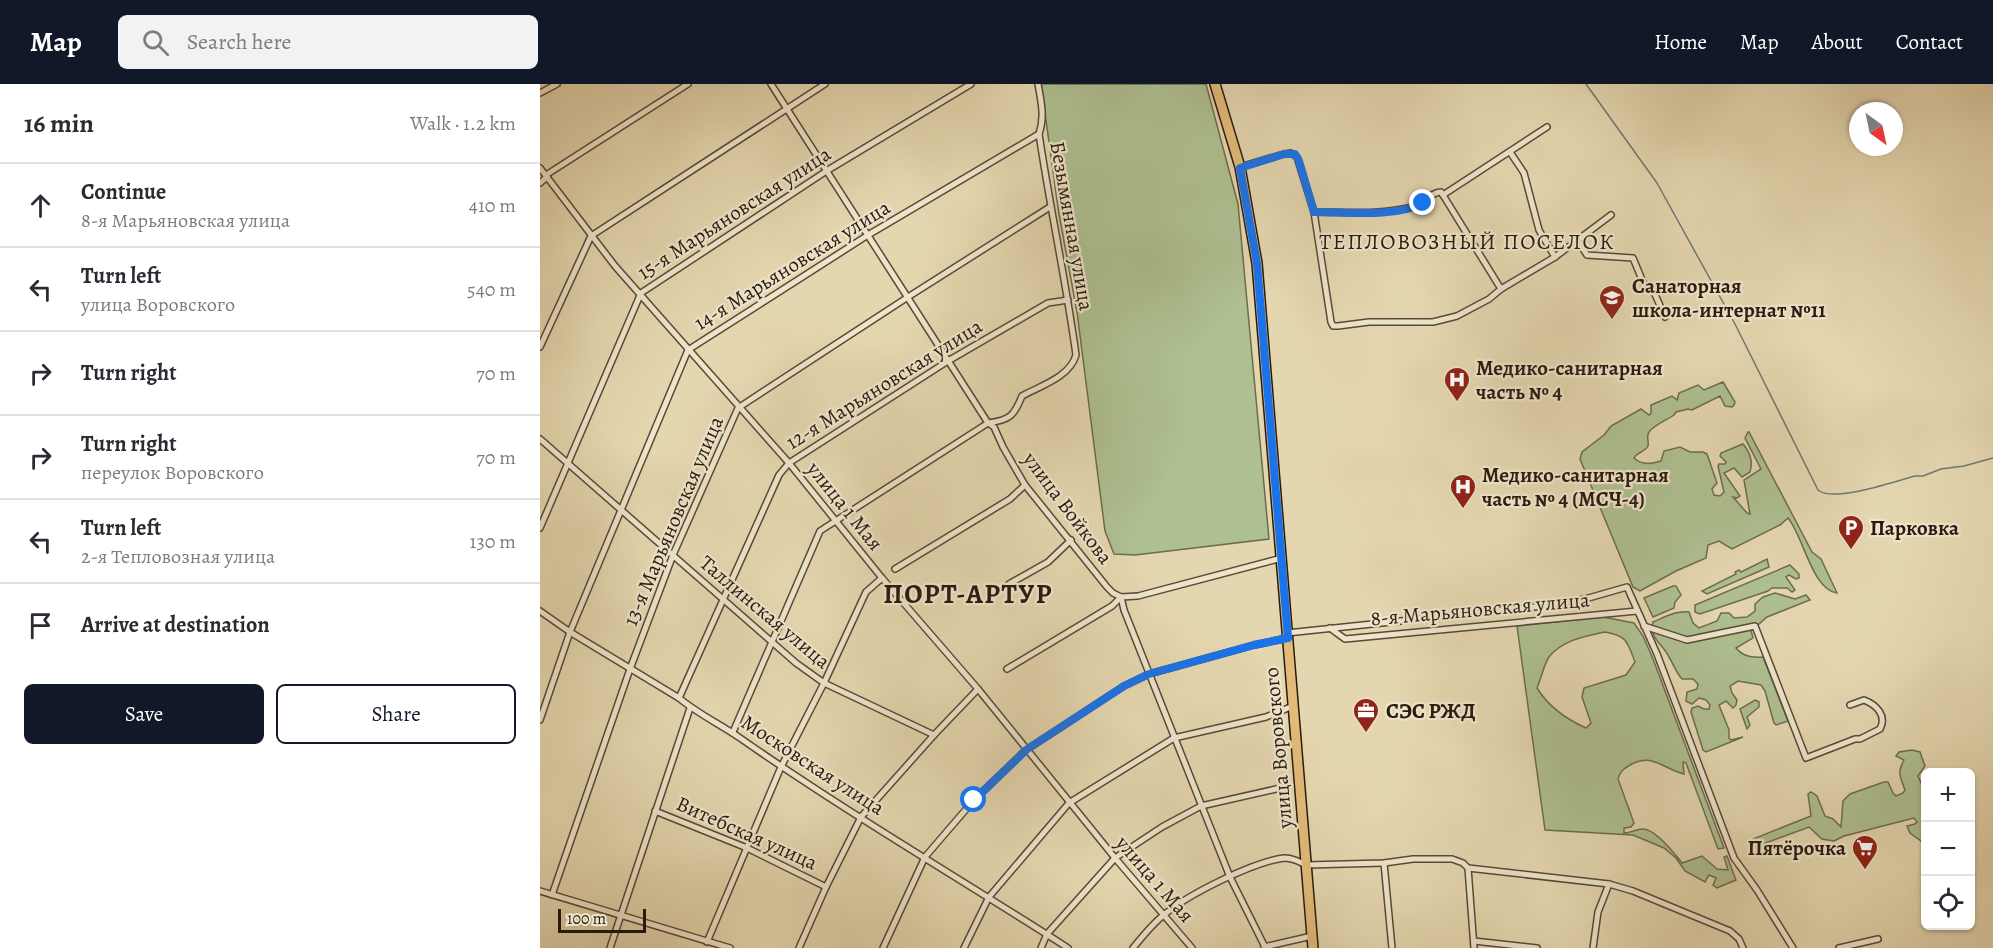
<!DOCTYPE html>
<meta charset="utf-8">
<style>
:root{--surface:#fff;--page:#f2f2f3;--text:#2b2b33;--muted:#7c7c81;--line:#e1e1e2;--accent:#111827}
body{margin:0;font-family:Alegreya,serif;background:var(--page);color:var(--text)}
.controls{position:absolute;right:18px;bottom:18px;display:grid;overflow:hidden;border-radius:9px;box-shadow:0 2px 4px #0004}
.controls button{width:54px;height:54px;display:grid;place-items:center;padding:0;border:0;border-bottom:2px solid var(--line);background:var(--surface);color:var(--text);font:30px sans-serif}
.compass{position:absolute;left:1309px;top:18px;width:54px;height:54px;border-radius:50%;background:var(--surface);box-shadow:0 2px 4px #0004;rotate:147deg}
.scale{position:absolute;left:18px;bottom:15px;width:88px;box-sizing:border-box;padding-left:6px;border:3px solid #2a1a0e;border-top:0;font-size:16px;line-height:21px;white-space:nowrap;color:#2a1a0e;-webkit-text-stroke:4px #ede4cb;paint-order:stroke}
.stop{position:absolute;width:18px;height:18px;margin:-14px;border:4px solid #1a73e8;border-radius:50%;background:#fff}
.stop.end{background:#1a73e8;border-color:#fff;box-shadow:0 2px 6px #0008}
.list{margin:0;padding:0;list-style:none}
h2{display:flex;justify-content:space-between;align-items:center;height:78px;margin:0;padding:0 24px;font-size:26px}
h2 small{font-size:20px;font-weight:400;color:var(--muted)}
.list li{display:grid;grid-template-columns:39px 1fr auto;gap:18px;align-items:center;box-sizing:border-box;height:84px;padding:0 24px;border-top:2px solid var(--line)}
.list b{display:block;font-size:22px;white-space:nowrap}
.list p{margin:0;font-size:20px;white-space:nowrap;color:var(--muted)}
.list em{font-size:20px;font-style:normal;color:var(--muted)}
.actions{display:flex;gap:12px;padding:18px 24px}
.actions a{flex:1;padding:14px 0;border:2px solid var(--accent);border-radius:9px;text-align:center;font-size:21px;color:var(--accent)}
.actions .main{background:var(--accent);color:#fff}
.icon{flex:none;width:33px;height:33px;fill:none;stroke:currentColor;stroke-width:2;stroke-linecap:round;stroke-linejoin:round}
.map{position:relative;flex:none;width:1453px;height:864px;overflow:hidden}
header{display:flex;align-items:center;gap:36px;box-sizing:border-box;height:84px;padding:0 30px;background:var(--accent);color:#fff}
header strong{font-size:28px}
nav{display:flex;gap:33px;margin-inline-start:auto;font-size:21px}
.search{width:420px;height:54px;background:var(--page);display:flex;align-items:center;gap:15px;box-sizing:border-box;padding:0 21px;border-radius:9px;color:var(--muted);font-size:22px}
main{display:flex}
aside{flex:1;background:var(--surface)}
.map>svg:first-child{display:block}
.green{fill:#aebf90;stroke:#6c6c4f;stroke-width:1.5;fill-rule:evenodd}
.lines{fill:none;stroke-linecap:round;stroke-linejoin:round}
.stream{stroke:#6e7873;stroke-width:1.5}
.minor-casing{stroke:#584936;stroke-width:8}
.primary-casing{stroke:#2a1a0e;stroke-width:12}
.minor{stroke:#ede4cb;stroke-width:5}
.primary{stroke:#e2bb78;stroke-width:9}
.route{stroke:#1a73e8;stroke-width:8}
.labels{text-anchor:middle;dominant-baseline:central;stroke-width:4.5;stroke-linejoin:round;paint-order:stroke}
.street-label{font-size:21px;fill:#2a1a0e;stroke:#ede4cb}
.poi-label{font-size:21px;font-weight:bold;fill:#2a1a0e;stroke:#ede4cb;text-anchor:start}
.neighbourhood-label{font-size:22px;letter-spacing:1.5px;fill:#2a1a0e;stroke:#ede4cb}
.district-label{font-size:27px;font-weight:bold;letter-spacing:1.5px;fill:#2a1a0e;stroke:#ede4cb}
</style>
<header>
<strong>Map</strong>
<div class="search"><svg class="icon" aria-label="search" viewBox="0 0 24 24"><circle cx="10" cy="10" r="6"/><path d="M15 15l6 6"/></svg>Search here</div>
<nav><a>Home</a><a>Map</a><a>About</a><a>Contact</a></nav>
</header>
<main>
<aside>
<h2>16 min<small>Walk · 1.2 km</small></h2>
<ul class="list">
<li><svg class="icon" aria-label="ahead" viewBox="0 0 24 24"><path d="M12 20V5M6 11l6-6 6 6"/></svg><div><b>Continue</b><p>8-я Марьяновская улица</p></div><em>410 m</em></li>
<li><svg class="icon" aria-label="left" viewBox="0 0 24 24"><path d="M17 20v-9H6M10 6l-5 5 5 5"/></svg><div><b>Turn left</b><p>улица Воровского</p></div><em>540 m</em></li>
<li><svg class="icon" aria-label="right" viewBox="0 0 24 24"><path d="M7 20v-9h11M14 6l5 5-5 5"/></svg><div><b>Turn right</b></div><em>70 m</em></li>
<li><svg class="icon" aria-label="right" viewBox="0 0 24 24"><path d="M7 20v-9h11M14 6l5 5-5 5"/></svg><div><b>Turn right</b><p>переулок Воровского</p></div><em>70 m</em></li>
<li><svg class="icon" aria-label="left" viewBox="0 0 24 24"><path d="M17 20v-9H6M10 6l-5 5 5 5"/></svg><div><b>Turn left</b><p>2-я Тепловозная улица</p></div><em>130 m</em></li>
<li><svg class="icon" aria-label="arrive" viewBox="0 0 24 24"><path d="M6 21V4h12l-3 4 3 4H6"/></svg><div><b>Arrive at destination</b></div></li>
</ul>
<div class="actions"><a class="main">Save</a><a>Share</a></div>
</aside>
<div class="map">
<svg width="1453" height="864" viewBox="0 0 1453 864">
<rect width="100%" height="100%" fill="#e4d6af"/>
<filter id="stains"><feTurbulence type="fractalNoise" baseFrequency=".00333" numOctaves="4"/><feColorMatrix values="0 0 0 0 .2 0 0 0 0 .09 0 0 0 0 .02 0 0 0 .5 -.17"/></filter>
<radialGradient id="worn" r=".72"><stop offset=".6" stop-color="#630" stop-opacity="0"/><stop offset="1" stop-color="#630" stop-opacity=".3"/></radialGradient>
<g class="green">
<path d="M501,0H666L698,120L729,455L595,471L574,470L565,447L537,228L519,131Z"/>
<path d="M1183,298L1195,318L1194,321L1192,323L1185,322L1180,312L1152,326L1148,325L1136,328L1134,331C1127,336 1114,341 1109,348C1106,352 1109,357 1108,362C1105,368 1097,368 1094,374C1101,381 1112,380 1121,377L1124,367L1140,363L1150,368H1163L1167,370L1177,399L1172,405L1174,411L1180,412L1184,408L1178,382L1179,380H1185L1186,378L1180,372L1181,369L1203,360C1210,368 1213,378 1210,388L1202,393L1194,384L1184,389L1200,412L1197,414L1193,413L1207,429L1210,430L1204,396L1221,385L1205,354L1208,348H1209L1272,468L1281,475L1297,509C1272,506 1263,451 1248,434L1240,441L1192,465L1179,457L1168,461L1166,474L1136,487L1100,507L1093,503L1040,375L1042,368L1064,351L1071,342L1101,325L1109,331L1111,329V321L1132,312L1137,316L1139,309L1158,301L1164,306Z"/>
<path d="M1227,475L1229,483L1167,510L1162,507L1196,490L1195,488L1199,486L1201,488Z"/>
<path d="M1250,481L1259,490V494L1256,495L1249,491L1246,493L1255,506L1252,508L1247,504H1232L1228,507L1160,530L1155,528V521Z"/>
<path d="M1133,502H1136L1141,511L1135,518L1134,524L1113,533L1104,514Z"/>
<path d="M1235,509L1255,515L1266,511L1270,516L1227,533L1219,540L1210,543L1213,554L1196,564C1202,572 1213,574 1223,573L1248,637L1236,641L1234,639L1225,607L1221,601L1198,597L1190,602L1192,609L1197,616L1196,621L1193,624L1186,617L1179,621L1189,646V654L1191,656L1203,653L1166,668L1163,666L1151,628L1152,624L1158,622L1164,625H1169L1170,621L1166,616L1159,614L1152,620L1146,617L1147,608L1157,605L1158,600L1153,595H1142C1136,589 1134,581 1129,573C1123,560 1109,555 1113,538C1125,533 1137,526 1149,528L1153,539L1159,544L1177,537L1181,529H1189L1194,534L1207,533L1215,527V520L1223,513Z"/>
<path d="M1063,533L1094,539L1103,552L1113,575L1184,764L1178,765L1146,679L1143,678L1144,690C1123,685 1112,668 1090,681C1083,685 1080,688 1078,695L1094,739L1091,743L1084,744V749C1091,749 1096,745 1103,745C1115,745 1135,770 1142,779L1162,772L1177,785L1188,786L1184,773L1187,772L1196,796L1177,804L1173,801L1176,794L1169,791L1165,798L1145,787L1136,774L1124,764L1093,751L1005,746L977,542ZM1065,548C1087,552 1087,557 1095,578L1086,591L1044,604L1042,613L1051,639L1046,644C1026,635 1008,622 997,604C1001,595 1004,580 1009,573C1022,556 1046,552 1065,548Z"/>
<path d="M1215,616L1219,618V623L1207,633L1210,641L1207,645L1200,625Z"/>
<path d="M1372,666L1380,668L1385,682L1378,692L1382,701L1385,703V767L1381,757L1370,749L1367,742L1375,740L1377,738L1374,734L1304,752L1294,757L1282,755L1269,743L1215,763L1212,761L1211,758L1213,755L1271,732L1268,710L1271,708L1277,712L1285,732L1293,735L1301,743L1303,717L1310,710L1344,698H1348L1353,709L1356,712L1363,709L1365,706C1360,692 1357,689 1364,676L1356,672L1359,668Z"/>
</g>
<g class="lines">
<path class="stream" d="M1046,0L1117,99L1195,240L1278,406C1294,419 1355,397 1375,392H1383L1401,385L1424,382L1453,374"/>
<defs>
<g id="minor">
<path d="M231,0L448,339L454,343L463,363L485,401L567,503L573,509L581,513"/>
<path d="M0,9L17,0"/>
<path d="M970,68L984,89L999,146L1015,173"/>
<path d="M700,83L744,70L751,69L757,73L774,128L791,238L793,242H798L829,238H893L917,232L949,215L961,205L1015,173L1071,131"/>
<path d="M0,84L75,182L249,379L342,494L438,605L575,774L652,864"/>
<path d="M6,91L148,0"/>
<path d="M0,99L7,93"/>
<path d="M903,111L961,205"/>
<path d="M774,128C807,128 840,131 873,123C884,121 890,108 901,108L903,111L1007,43"/>
<path d="M1037,156L1047,171L1093,174L1105,203L1114,208L1125,233"/>
<path d="M0,263L51,152L285,0"/>
<path d="M0,355L256,579L284,599L394,651"/>
<path d="M0,444L101,209L288,86L431,0"/>
<path d="M355,485L470,415L485,401"/>
<path d="M469,500L508,478L531,456"/>
<path d="M581,513L584,526L690,793L725,863"/>
<path d="M0,527L30,548L139,614C158,630 180,640 200,654C306,728 419,794 528,864"/>
<path d="M1104,542L1147,556L1215,542L1266,674L1315,655H1320L1340,645C1347,632 1337,621 1324,616L1310,621"/>
<path d="M790,544L805,555L1097,527"/>
<path d="M747,549L1003,522L1045,515L1087,503L1117,570L1194,774L1217,806L1253,864"/>
<path d="M467,585L572,522L581,513L598,512L742,474"/>
<path d="M139,614L239,391L249,379L408,277L508,219L528,216"/>
<path d="M0,636L30,548L148,266L328,151L499,50"/>
<path d="M193,648L280,447L448,339C470,336 474,332 482,312C500,302 530,293 536,271C526,197 510,124 499,50C505,33 501,17 498,0"/>
<path d="M115,727L207,764L286,803"/>
<path d="M844,779L852,864"/>
<path d="M928,784L934,864"/>
<path d="M0,807L190,864"/>
<path d="M12,811L90,585L133,471L198,324L368,213L510,123"/>
<path d="M934,857L997,864"/>
<path d="M167,858L241,683L284,599L326,508L342,494"/>
<path d="M724,863L772,852"/>
<path d="M70,864L150,624"/>
<path d="M259,864L286,803L321,733L394,651L438,605"/>
<path d="M343,864L385,773L434,716L486,666L584,602L609,590L714,561L748,554"/>
<path d="M424,864L449,813L529,719L634,654L726,633L753,622"/>
<path d="M501,864L507,850L575,774L622,743L661,722L745,703"/>
<path d="M593,864C603,852 613,839 625,830C649,810 713,778 744,774C752,774 758,777 766,781L844,779L873,775H912L923,779L928,784L1069,800L1093,807L1190,847L1199,855L1203,864"/>
<path d="M1053,864L1058,828L1069,800"/>
<path d="M1299,864L1338,855"/>
</g>
<path id="primary" d="M675,0L700,83L717,179L773,864"/>
</defs>
<use href="#minor" class="minor-casing"/>
<use href="#primary" class="primary-casing"/>
<use href="#minor" class="minor"/>
<use href="#primary" class="primary"/>
</g>
<g class="lines">
<path class="route" d="M434,716L486,666L584,602L609,590L714,561L748,554L717,179L700,84L744,70H755L759,77L774,128C806,128 855,134 883,119"/>
</g>
<defs>
<symbol id="school-pin" viewBox="-11 -11 22 30"><path d="M0 17L-7.5 6A9.5 9.5 0 1 1 7.5 6Z" fill="#8f2418" stroke="#ede4cb"/><path d="M0-5L7-2L0 1L-7-2ZM-4 1L0 2.5L4 1V4Q0 6-4 4Z" fill="#fff"/></symbol>
<symbol id="hospital-pin" viewBox="-11 -11 22 30"><path d="M0 17L-7.5 6A9.5 9.5 0 1 1 7.5 6Z" fill="#8f2418" stroke="#ede4cb"/><path d="M-5-5h3v3.5h4V-5h3V5h-3V1.5h-4V5h-3Z" fill="#fff"/></symbol>
<symbol id="parking-pin" viewBox="-11 -11 22 30"><path d="M0 17L-7.5 6A9.5 9.5 0 1 1 7.5 6Z" fill="#8f2418" stroke="#ede4cb"/><path d="M-3.5-5.5H1a3.5 3.5 0 0 1 0 7H-1V5.5H-3.5ZM-1-3.4V-.6H.8a1.4 1.4 0 0 0 0-2.8Z" fill="#fff"/></symbol>
<symbol id="office-pin" viewBox="-11 -11 22 30"><path d="M0 17L-7.5 6A9.5 9.5 0 1 1 7.5 6Z" fill="#8f2418" stroke="#ede4cb"/><path d="M-6-3h4V-5.5h4V-3h4V5H-6ZM-1-4.5V-3h2v-1.5ZM-6 0V1H6V0Z" fill="#fff"/></symbol>
<symbol id="supermarket-pin" viewBox="-11 -11 22 30"><path d="M0 17L-7.5 6A9.5 9.5 0 1 1 7.5 6Z" fill="#8f2418" stroke="#ede4cb"/><path d="M-6-5.5h2.5l.6 2H6L4.5 2H-2.5L-4.4-4H-6ZM-1.5 3.2a1.3 1.3 0 1 0 .1 0ZM3 3.2a1.3 1.3 0 1 0 .1 0Z" fill="#fff"/></symbol>
</defs>
<g fill-rule="evenodd">
<use href="#school-pin" x="1057" y="199" width="30" height="40"/>
<use href="#hospital-pin" x="902" y="281" width="30" height="40"/>
<use href="#hospital-pin" x="908" y="388" width="30" height="40"/>
<use href="#parking-pin" x="1296" y="429" width="30" height="40"/>
<use href="#office-pin" x="811" y="612" width="30" height="40"/>
<use href="#supermarket-pin" x="1310" y="749" width="30" height="40"/>
</g>
<g class="labels">
<g class="street-label">
<text transform="translate(194 129) rotate(-33)">15-я Марьяновская улица</text>
<text transform="translate(532 142) rotate(80)">Безымянная улица</text>
<text transform="translate(252 181) rotate(-32)">14-я Марьяновская улица</text>
<text transform="translate(344 300) rotate(-32)">12-я Марьяновская улица</text>
<text transform="translate(305 422) rotate(51)">улица 1 Мая</text>
<text transform="translate(528 424) rotate(53)">улица Войкова</text>
<text transform="translate(133 437) rotate(-67)">13-я Марьяновская улица</text>
<text transform="translate(940 525) rotate(-5)">8-я Марьяновская улица</text>
<text transform="translate(225 528) rotate(40)">Таллинская улица</text>
<text transform="translate(738 664) rotate(-95)">улица Воровского</text>
<text transform="translate(273 681) rotate(33)">Московская улица</text>
<text transform="translate(207 749) rotate(24)">Витебская улица</text>
<text transform="translate(615 795) rotate(49)">улица 1 Мая</text>
</g>
<g class="poi-label">
<text x="1092" y="202">Санаторная<tspan x="1092" dy="24">школа-интернат №11</tspan></text>
<text x="936" y="284">Медико-санитарная<tspan x="936" dy="24">часть № 4</tspan></text>
<text x="942" y="391">Медико-санитарная<tspan x="942" dy="24">часть № 4 (МСЧ-4)</tspan></text>
<text x="1330" y="444">Парковка</text>
<text x="846" y="627">СЭС РЖД</text>
<text x="1306" y="764" text-anchor="end">Пятёрочка</text>
</g>
<g class="neighbourhood-label">
<text x="927" y="158">ТЕПЛОВОЗНЫЙ ПОСЕЛОК</text>
</g>
<g class="district-label">
<text x="428" y="510">ПОРТ-АРТУР</text>
</g>
</g>
<rect width="100%" height="100%" filter="url(#stains)"/>
<rect width="100%" height="100%" fill="url(#worn)"/>
</svg>
<div class="controls">
<button>+</button>
<button>−</button>
<button><svg class="icon" aria-label="locate" viewBox="0 0 24 24"><circle cx="12" cy="12" r="6"/><path d="M12 2v4M12 18v4M2 12h4M18 12h4"/></svg></button>
</div>
<svg class="compass" viewBox="-18 -18 36 36"><path d="M0-13l5 13h-10z" fill="#e53935"/><path d="M0 13l5-13h-10z" fill="#7c7c81"/></svg>
<div class="scale">100 m</div>
<div class="stop" style="left:434px;top:716px"></div>
<div class="stop end" style="left:883px;top:119px"></div>
</div>
</main>
